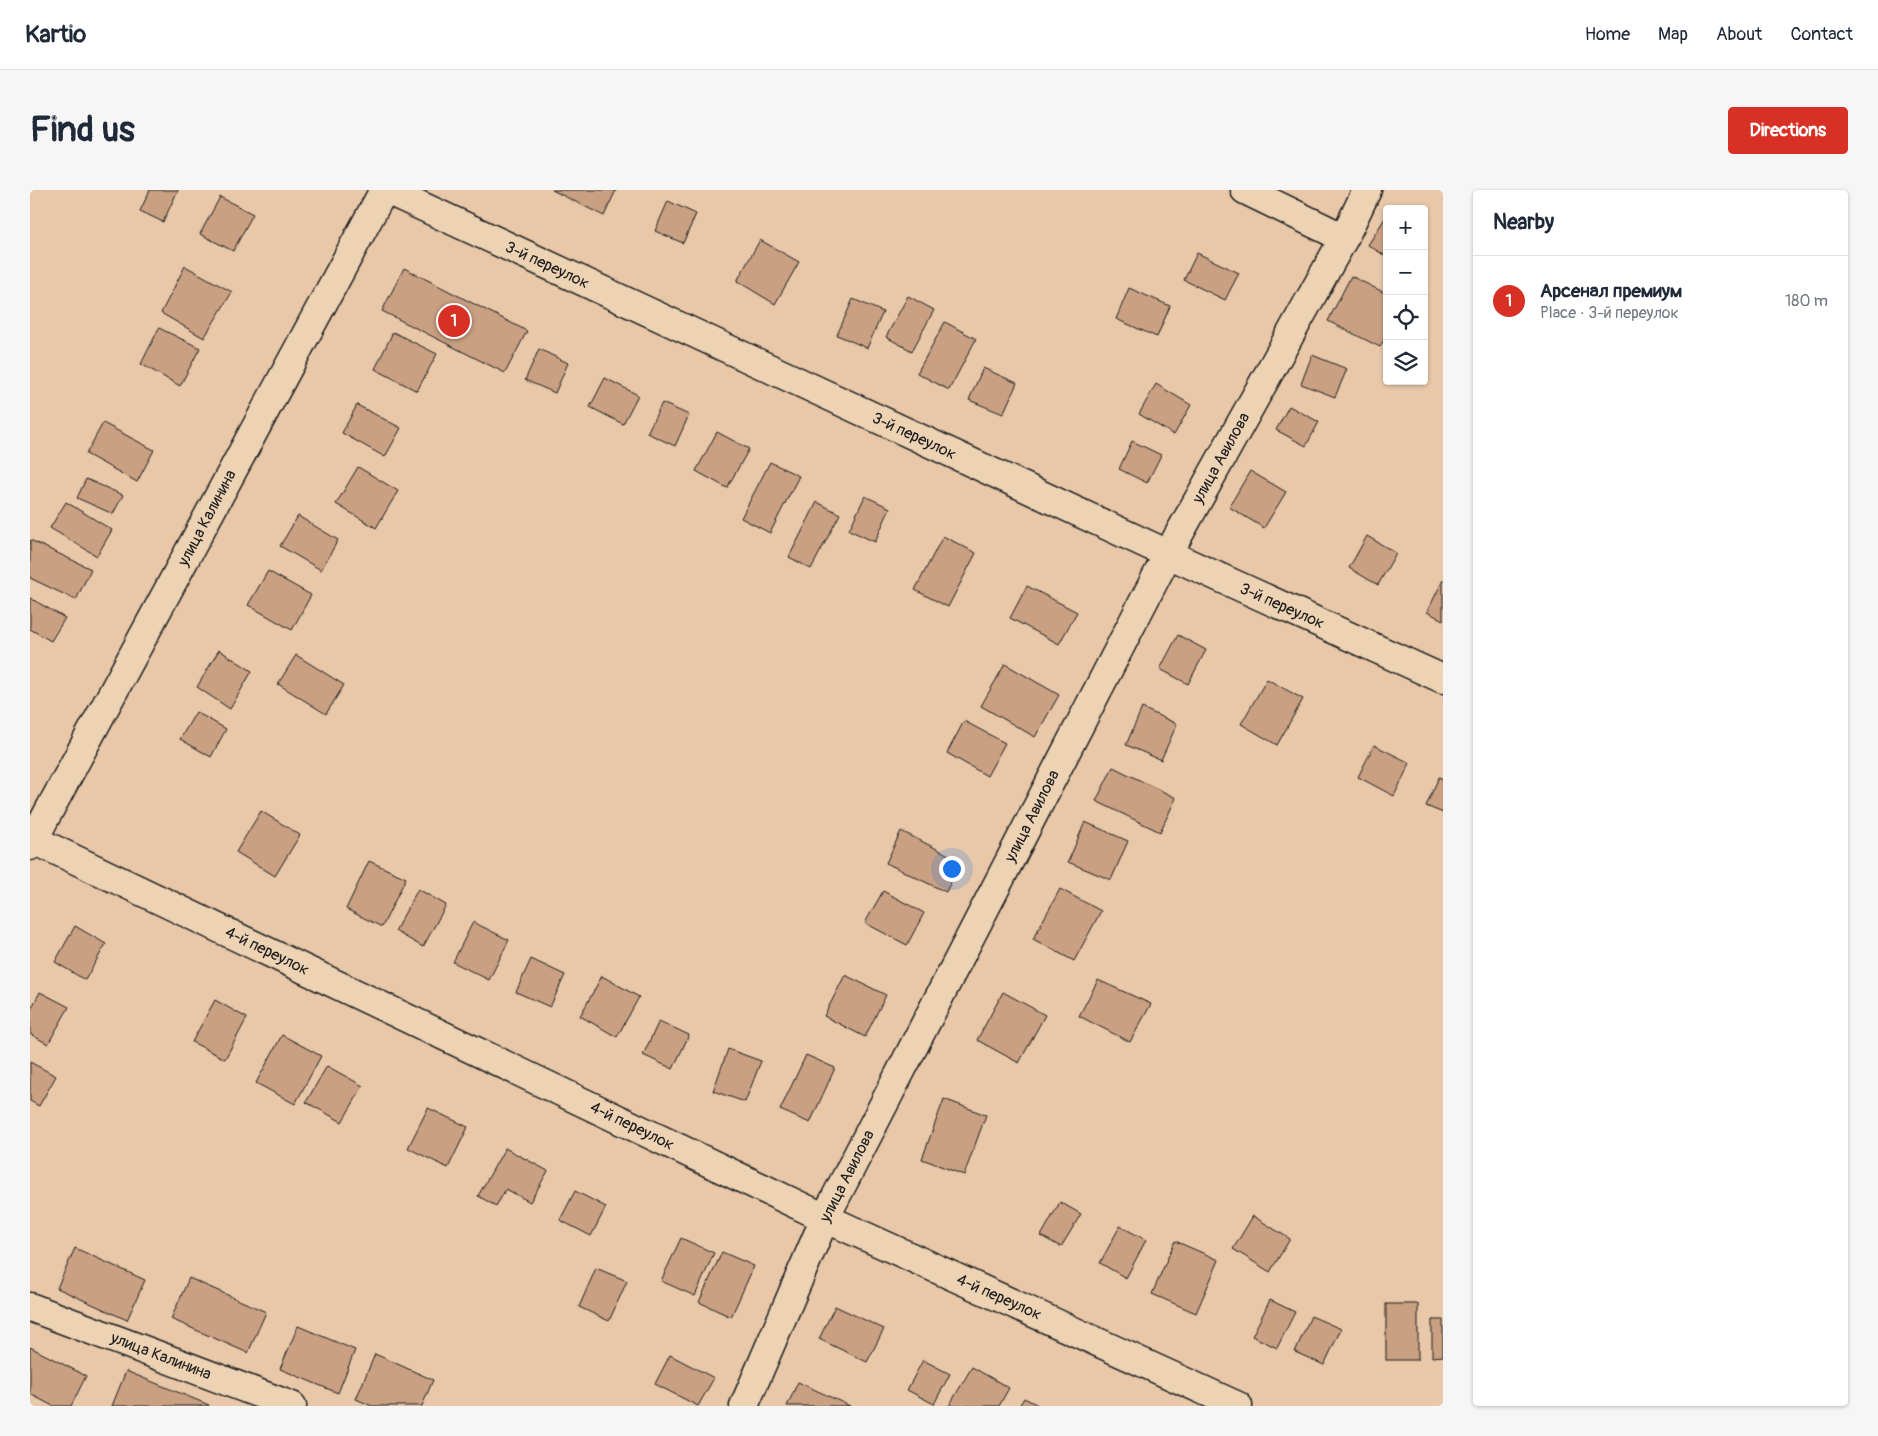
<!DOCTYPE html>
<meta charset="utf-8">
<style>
:root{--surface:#fff;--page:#f6f6f7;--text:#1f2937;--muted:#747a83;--line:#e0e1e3;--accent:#d93025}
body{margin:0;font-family:Pangolin,sans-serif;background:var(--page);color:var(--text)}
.controls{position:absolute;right:15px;top:15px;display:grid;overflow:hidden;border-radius:5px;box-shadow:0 1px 4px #0004}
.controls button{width:45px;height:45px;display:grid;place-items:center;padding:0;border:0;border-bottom:1px solid var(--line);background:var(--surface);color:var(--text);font:25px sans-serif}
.you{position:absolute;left:921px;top:678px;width:18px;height:18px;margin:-12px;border:4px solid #fff;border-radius:50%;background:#1a73e8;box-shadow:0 0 0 8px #1a73e833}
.badge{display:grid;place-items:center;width:32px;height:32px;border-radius:50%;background:var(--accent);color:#fff;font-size:16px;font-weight:700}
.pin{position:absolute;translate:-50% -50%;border:2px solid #fff;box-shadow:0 1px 5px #0006}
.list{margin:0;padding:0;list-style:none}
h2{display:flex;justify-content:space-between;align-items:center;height:65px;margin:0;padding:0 20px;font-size:21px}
h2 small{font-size:16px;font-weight:400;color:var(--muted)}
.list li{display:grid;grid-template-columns:32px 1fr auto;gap:15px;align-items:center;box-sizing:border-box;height:90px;padding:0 20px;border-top:1px solid var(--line)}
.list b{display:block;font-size:19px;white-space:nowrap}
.list p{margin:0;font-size:16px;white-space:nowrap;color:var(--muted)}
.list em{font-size:16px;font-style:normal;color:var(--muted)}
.icon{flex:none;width:28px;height:28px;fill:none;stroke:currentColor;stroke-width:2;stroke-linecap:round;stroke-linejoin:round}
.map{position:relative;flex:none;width:1413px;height:1216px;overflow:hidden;border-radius:5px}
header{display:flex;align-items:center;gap:30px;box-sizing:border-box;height:70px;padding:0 25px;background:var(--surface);border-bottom:1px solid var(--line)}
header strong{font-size:24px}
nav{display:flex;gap:28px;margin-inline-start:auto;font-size:18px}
.intro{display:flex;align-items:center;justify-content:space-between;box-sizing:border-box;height:120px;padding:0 30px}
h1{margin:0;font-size:35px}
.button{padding:12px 22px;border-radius:5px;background:var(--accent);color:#fff;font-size:18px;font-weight:700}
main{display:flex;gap:30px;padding:0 30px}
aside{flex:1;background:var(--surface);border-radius:5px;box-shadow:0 1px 4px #0004}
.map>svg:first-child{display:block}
.building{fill:#caa083;stroke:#1c1c1c}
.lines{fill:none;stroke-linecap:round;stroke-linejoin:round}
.minor-casing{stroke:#1c1c1c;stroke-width:31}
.secondary-casing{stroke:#1c1c1c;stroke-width:31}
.minor{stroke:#edd3b4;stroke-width:28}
.secondary{stroke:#edd3b4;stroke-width:28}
.labels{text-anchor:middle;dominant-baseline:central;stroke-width:4;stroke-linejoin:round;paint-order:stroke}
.street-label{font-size:16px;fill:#1c1c1c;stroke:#edd3b4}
</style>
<header>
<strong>Kartio</strong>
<nav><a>Home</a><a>Map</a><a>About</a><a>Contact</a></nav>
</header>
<div class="intro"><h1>Find us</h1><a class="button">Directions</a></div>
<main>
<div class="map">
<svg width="1413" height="1216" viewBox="0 0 1413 1216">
<rect width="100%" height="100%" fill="#e8c8a9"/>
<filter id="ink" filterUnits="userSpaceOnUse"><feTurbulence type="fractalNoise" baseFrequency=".02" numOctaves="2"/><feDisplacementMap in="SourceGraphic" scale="10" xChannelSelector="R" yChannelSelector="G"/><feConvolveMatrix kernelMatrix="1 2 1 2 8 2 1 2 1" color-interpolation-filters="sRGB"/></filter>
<g filter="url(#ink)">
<g class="building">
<path d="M120,0H148L133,32L110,21Z"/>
<path d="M522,0H586L574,26Z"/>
<path d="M190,7L223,24L203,61L170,44Z"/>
<path d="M638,11L666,24L653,53L625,41Z"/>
<path d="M1357,25V67L1338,55Z"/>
<path d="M730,50L769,72L745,114L707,91Z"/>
<path d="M1167,63L1209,83L1195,110L1154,90Z"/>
<path d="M155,76L202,102L174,148L131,123Z"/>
<path d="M374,78L497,141L475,183L352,121Z"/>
<path d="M1321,86L1357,104V144L1350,157L1298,131Z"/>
<path d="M1099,98L1140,116L1127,147L1086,129Z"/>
<path d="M878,106L904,120L882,161L856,147Z"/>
<path d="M823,109L853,122L837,158L807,145Z"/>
<path d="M915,132L946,149L919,200L887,183Z"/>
<path d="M129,138L170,158L150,196L111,174Z"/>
<path d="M363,142L407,164L387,201L345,179Z"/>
<path d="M509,159L538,173L525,203L495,190Z"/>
<path d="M1282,165L1317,179L1305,207L1271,194Z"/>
<path d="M953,178L987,193L973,224L939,210Z"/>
<path d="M575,188L608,205L593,234L560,217Z"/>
<path d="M1126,194L1161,215L1144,245L1109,224Z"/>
<path d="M632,213L659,225L645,256L617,243Z"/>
<path d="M327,215L371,238L355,267L312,243Z"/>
<path d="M1259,216L1289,232L1276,256L1246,240Z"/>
<path d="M73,233L124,260L107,292L56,264Z"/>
<path d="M687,242L719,259L697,298L666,281Z"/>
<path d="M1102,251L1131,265L1117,293L1089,279Z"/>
<path d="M740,272L769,286L740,343L711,328Z"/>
<path d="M328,277L368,301L346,338L306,314Z"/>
<path d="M1220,281L1256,302L1234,338L1199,317Z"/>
<path d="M56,289L93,305L83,324L47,308Z"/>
<path d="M835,306L860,318L845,352L819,340Z"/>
<path d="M36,312L82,340L67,366L20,338Z"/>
<path d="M787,312L810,324L781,379L759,367Z"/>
<path d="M268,326L308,350L291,380L250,356Z"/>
<path d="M913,346L946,363L918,417L885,400Z"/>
<path d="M1337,346L1366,363L1348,395L1319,378Z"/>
<path d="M0,350L61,379L46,410L0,388Z"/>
<path d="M238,381L281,405L262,440L218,415Z"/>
<path d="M1413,390V430L1397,422Z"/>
<path d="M997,396L1047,422L1029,454L980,428Z"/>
<path d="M0,408L35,428L21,451L0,439Z"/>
<path d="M1148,445L1176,460L1158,494L1130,479Z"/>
<path d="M189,460L222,481L200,519L167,497Z"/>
<path d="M266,465L314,495L296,524L248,494Z"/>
<path d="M975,474L1029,505L1005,547L951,516Z"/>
<path d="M1237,489L1273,509L1247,555L1211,534Z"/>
<path d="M1112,518L1147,534L1131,570L1096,555Z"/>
<path d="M166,522L196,539L181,567L150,549Z"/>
<path d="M934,531L975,553L957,586L917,563Z"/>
<path d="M1344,555L1380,573L1364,606L1328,587Z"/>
<path d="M1083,577L1146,608L1130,642L1066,611Z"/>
<path d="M1409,587L1413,589V623L1396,616Z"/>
<path d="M231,621L270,645L245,686L206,662Z"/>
<path d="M1055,632L1098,651L1081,690L1038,672Z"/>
<path d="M871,641L931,671L916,702L856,673Z"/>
<path d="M339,671L376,688L352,737L316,719Z"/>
<path d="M388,699L416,715L393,757L365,741Z"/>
<path d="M1030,699L1071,721L1044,771L1003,749Z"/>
<path d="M853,701L894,723L877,755L835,733Z"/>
<path d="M443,732L479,750L459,790L423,772Z"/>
<path d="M45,736L76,754L55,790L25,772Z"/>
<path d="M501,769L535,785L520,817L486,802Z"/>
<path d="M815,785L856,805L835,847L794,826Z"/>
<path d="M572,786L609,807L587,847L550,826Z"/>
<path d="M1068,790L1121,814L1100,852L1049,826Z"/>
<path d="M10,802L39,817L18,854L0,844V821Z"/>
<path d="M973,802L1015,825L989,873L947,850Z"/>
<path d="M185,810L217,828L195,869L162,852Z"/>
<path d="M629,831L659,845L643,879L613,865Z"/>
<path d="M252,845L291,866L265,914L226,893Z"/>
<path d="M698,859L731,871L715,912L683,901Z"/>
<path d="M776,865L805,878L780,933L750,920Z"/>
<path d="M0,872L26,886L9,916L0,911Z"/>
<path d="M297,876L333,896L312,932L276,912Z"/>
<path d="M914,909L956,925L934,985L892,969Z"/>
<path d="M398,918L438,937L418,978L378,958Z"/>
<path d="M475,958L518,981L500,1012L476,999L466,1016L448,1006Z"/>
<path d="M545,1001L576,1017L561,1046L530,1030Z"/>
<path d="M1030,1012L1051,1024L1031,1057L1011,1046Z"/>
<path d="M1223,1026L1260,1049L1240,1082L1203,1059Z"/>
<path d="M1090,1036L1116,1050L1096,1088L1070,1073Z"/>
<path d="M651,1048L684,1063L665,1106L631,1091Z"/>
<path d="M1145,1051L1189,1070L1166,1123L1122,1104Z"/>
<path d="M45,1058L115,1090L97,1130L27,1098Z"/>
<path d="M692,1062L724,1076L701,1127L669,1112Z"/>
<path d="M566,1078L597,1091L579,1131L549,1117Z"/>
<path d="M159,1088L236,1122L218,1163L141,1129Z"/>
<path d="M1240,1110L1265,1122L1247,1158L1222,1146Z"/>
<rect x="1356" y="1114" width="32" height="56"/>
<path d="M805,1116L854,1139L837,1172L789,1149Z"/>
<path d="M1281,1126L1311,1139L1294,1175L1265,1162Z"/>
<path d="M1402,1130H1413V1166L1402,1167Z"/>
<path d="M268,1136L325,1160L308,1203L250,1179Z"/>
<path d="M0,1157L56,1186L41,1216H23L0,1204Z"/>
<path d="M345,1164L403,1190L392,1216H342L326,1209Z"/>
<path d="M640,1165L684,1188L668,1216L625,1194Z"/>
<path d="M893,1170L920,1184L904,1214L877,1200Z"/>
<path d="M942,1177L979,1198L969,1216H919Z"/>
<path d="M96,1181L179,1215L178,1216H82Z"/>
<path d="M768,1192L820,1216H757Z"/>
<path d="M994,1208L1010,1216H989Z"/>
</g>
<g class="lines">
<defs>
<g id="minor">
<path d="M357,0L1138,364L1413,489"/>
<path d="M1215,0L1314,48"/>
<path d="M0,648L795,1028L1208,1216"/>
<path d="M0,1117L262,1216"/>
<path d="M714,1216L795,1028L1138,364L1314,48L1337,0"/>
</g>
<path id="secondary" d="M0,656L354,0"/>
</defs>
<use href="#minor" class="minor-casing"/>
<use href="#secondary" class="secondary-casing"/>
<use href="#minor" class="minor"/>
<use href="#secondary" class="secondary"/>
</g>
</g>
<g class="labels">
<g class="street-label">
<text transform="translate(517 75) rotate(25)">3-й переулок</text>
<text transform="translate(884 246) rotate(25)">3-й переулок</text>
<text transform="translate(1191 268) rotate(-61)">улица Авилова</text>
<text transform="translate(177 328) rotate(-62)">улица Калинина</text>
<text transform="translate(1252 416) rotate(24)">3-й переулок</text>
<text transform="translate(1002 626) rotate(-63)">улица Авилова</text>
<text transform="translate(237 761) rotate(26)">4-й переулок</text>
<text transform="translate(602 936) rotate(26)">4-й переулок</text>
<text transform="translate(817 986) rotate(-63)">улица Авилова</text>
<text transform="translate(969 1107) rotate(24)">4-й переулок</text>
<text transform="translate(131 1166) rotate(21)">улица Калинина</text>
</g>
</g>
</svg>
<div class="controls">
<button>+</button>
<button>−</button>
<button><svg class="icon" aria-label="locate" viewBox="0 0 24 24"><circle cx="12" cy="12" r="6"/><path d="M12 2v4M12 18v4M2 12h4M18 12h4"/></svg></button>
<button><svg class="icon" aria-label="layers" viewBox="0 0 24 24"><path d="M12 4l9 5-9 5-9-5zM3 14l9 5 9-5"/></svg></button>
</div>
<div class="you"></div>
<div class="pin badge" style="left:424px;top:131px">1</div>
</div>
<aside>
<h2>Nearby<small></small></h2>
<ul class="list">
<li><span class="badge">1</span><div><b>Арсенал премиум</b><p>Place · 3-й переулок</p></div><em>180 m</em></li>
</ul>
</aside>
</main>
